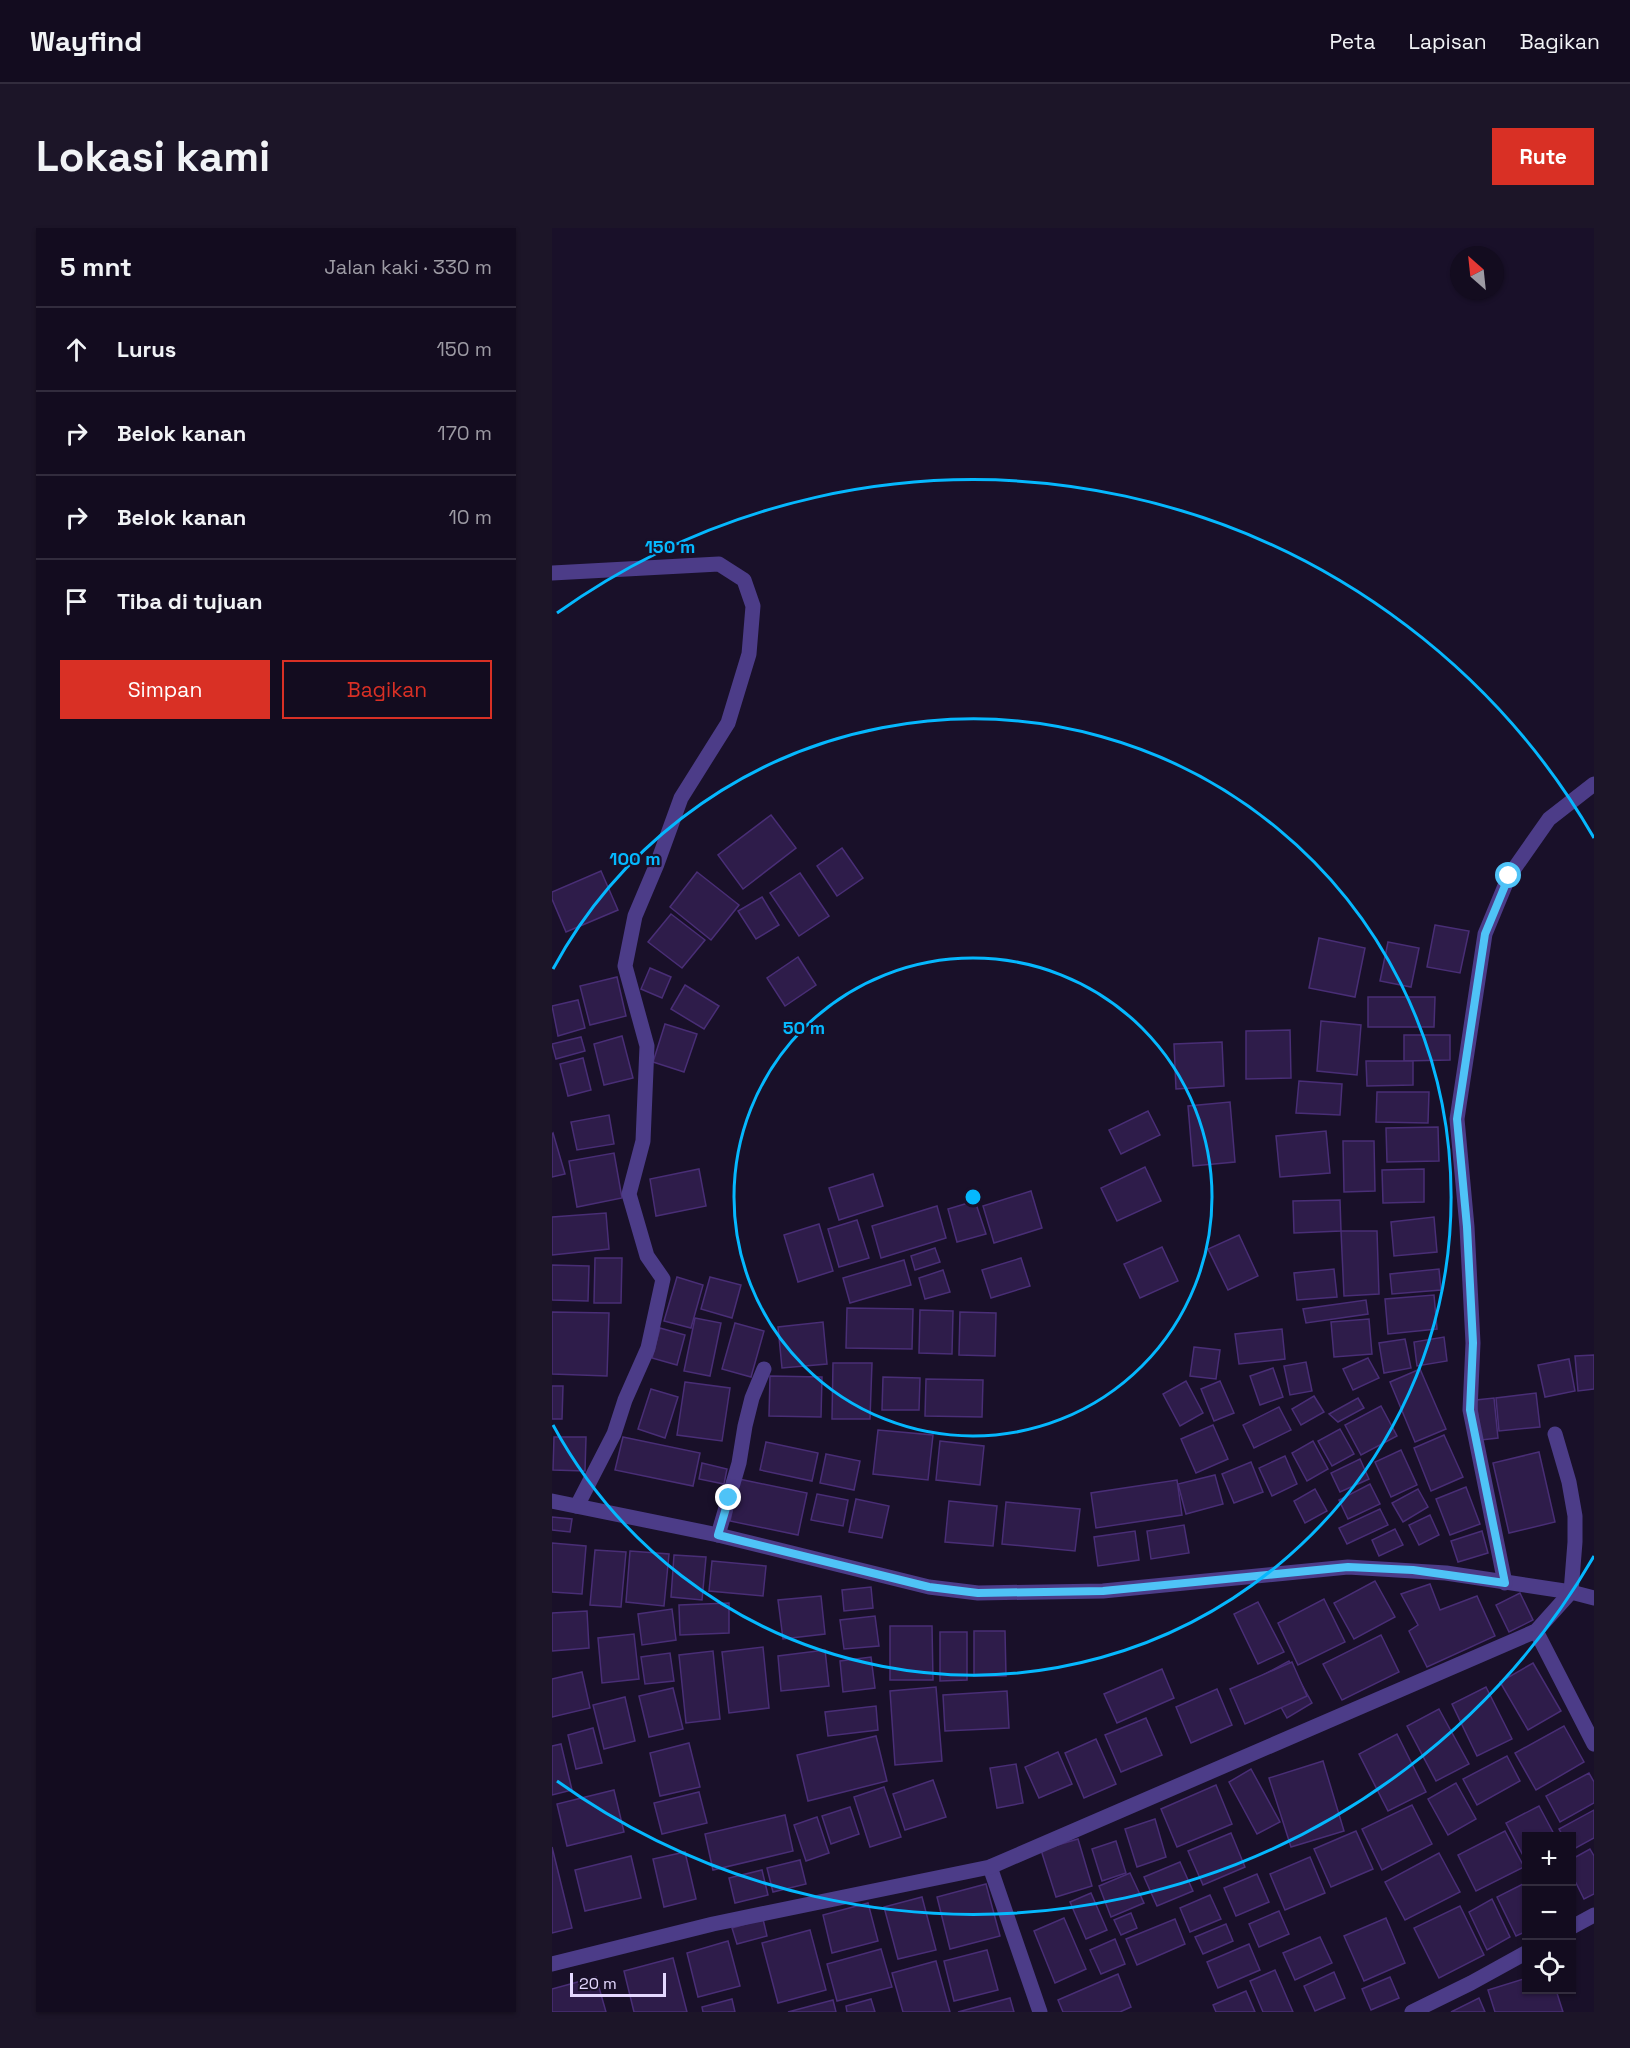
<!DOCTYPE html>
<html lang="id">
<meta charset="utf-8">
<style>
:root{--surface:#130c1f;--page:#1c1528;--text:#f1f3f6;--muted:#9d9ba4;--line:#322c3d;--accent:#d93025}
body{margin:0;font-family:"Space Grotesk",sans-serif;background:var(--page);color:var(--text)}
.controls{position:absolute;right:18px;bottom:18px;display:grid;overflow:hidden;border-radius:0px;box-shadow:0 2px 4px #0004}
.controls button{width:54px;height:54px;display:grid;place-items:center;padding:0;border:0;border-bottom:2px solid var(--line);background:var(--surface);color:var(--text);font:30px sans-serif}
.compass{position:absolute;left:898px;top:18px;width:54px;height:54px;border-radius:50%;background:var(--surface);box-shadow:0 2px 4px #0004;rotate:333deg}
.scale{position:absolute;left:18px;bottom:15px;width:96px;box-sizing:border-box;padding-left:6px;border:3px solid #e4d8ff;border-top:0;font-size:16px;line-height:21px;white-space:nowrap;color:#e4d8ff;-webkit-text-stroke:4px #191029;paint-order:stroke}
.stop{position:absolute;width:18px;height:18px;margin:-14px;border:4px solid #4fc3f7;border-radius:50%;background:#fff}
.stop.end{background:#4fc3f7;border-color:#fff;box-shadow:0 2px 6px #0008}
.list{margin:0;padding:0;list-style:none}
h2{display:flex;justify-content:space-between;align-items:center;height:78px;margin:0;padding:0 24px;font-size:26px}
h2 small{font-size:20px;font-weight:400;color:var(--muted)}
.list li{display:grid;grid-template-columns:39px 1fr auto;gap:18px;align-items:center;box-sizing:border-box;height:84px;padding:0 24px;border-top:2px solid var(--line)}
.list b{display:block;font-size:22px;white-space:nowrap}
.list em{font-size:20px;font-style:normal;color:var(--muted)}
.actions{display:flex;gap:12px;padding:18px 24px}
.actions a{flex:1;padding:14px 0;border:2px solid var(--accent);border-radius:0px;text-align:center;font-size:21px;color:var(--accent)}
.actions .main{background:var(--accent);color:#fff}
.icon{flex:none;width:33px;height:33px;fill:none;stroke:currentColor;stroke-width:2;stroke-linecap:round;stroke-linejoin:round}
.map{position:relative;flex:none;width:1042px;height:1784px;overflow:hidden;border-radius:0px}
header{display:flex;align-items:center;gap:36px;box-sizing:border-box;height:84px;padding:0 30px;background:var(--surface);border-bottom:2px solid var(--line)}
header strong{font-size:28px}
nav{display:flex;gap:33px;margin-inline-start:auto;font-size:21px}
.intro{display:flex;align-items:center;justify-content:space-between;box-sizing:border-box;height:144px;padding:0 36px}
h1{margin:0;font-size:42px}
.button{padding:15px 27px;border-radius:0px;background:var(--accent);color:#fff;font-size:21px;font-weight:700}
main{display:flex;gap:36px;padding:0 36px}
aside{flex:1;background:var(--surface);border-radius:0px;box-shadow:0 2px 4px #0004}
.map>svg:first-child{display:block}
.building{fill:#2e1c4a;stroke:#492e76;stroke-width:1.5}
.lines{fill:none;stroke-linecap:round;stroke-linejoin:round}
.minor{stroke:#4c3c88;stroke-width:15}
.route{stroke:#4fc3f7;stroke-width:8}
.ring{fill:none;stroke:#05b8fe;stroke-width:3}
.centre{fill:#05b8fe;stroke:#191029;stroke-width:3}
.ring-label{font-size:18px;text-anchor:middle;font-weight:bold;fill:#05b8fe;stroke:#191029;stroke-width:4.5;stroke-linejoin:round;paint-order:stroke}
</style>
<header>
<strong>Wayfind</strong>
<nav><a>Peta</a><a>Lapisan</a><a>Bagikan</a></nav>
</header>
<div class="intro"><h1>Lokasi kami</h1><a class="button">Rute</a></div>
<main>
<aside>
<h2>5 mnt<small>Jalan kaki · 330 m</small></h2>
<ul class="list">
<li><svg class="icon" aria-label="ahead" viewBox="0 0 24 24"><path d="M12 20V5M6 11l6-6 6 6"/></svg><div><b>Lurus</b></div><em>150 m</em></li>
<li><svg class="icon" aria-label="right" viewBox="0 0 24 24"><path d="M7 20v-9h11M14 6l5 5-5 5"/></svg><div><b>Belok kanan</b></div><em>170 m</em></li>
<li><svg class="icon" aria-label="right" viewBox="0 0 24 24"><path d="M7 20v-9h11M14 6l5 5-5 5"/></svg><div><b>Belok kanan</b></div><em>10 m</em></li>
<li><svg class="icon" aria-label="arrive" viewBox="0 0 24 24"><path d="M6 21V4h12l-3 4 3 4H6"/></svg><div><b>Tiba di tujuan</b></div></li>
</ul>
<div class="actions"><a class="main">Simpan</a><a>Bagikan</a></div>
</aside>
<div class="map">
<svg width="1042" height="1784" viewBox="0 0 1042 1784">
<rect width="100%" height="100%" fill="#191029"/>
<g class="building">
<path d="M219,587L244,620L191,661L166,627Z"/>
<path d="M290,620L311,650L285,668L265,638Z"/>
<path d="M49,643L66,682L14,704L0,671V664Z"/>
<path d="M145,644L187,677L159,712L118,679Z"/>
<path d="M248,645L277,688L247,708L218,665Z"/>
<path d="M210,669L227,697L204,711L186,683Z"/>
<path d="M119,686L153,712L130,740L96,714Z"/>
<path d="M883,697L917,703L908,745L875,739Z"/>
<path d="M767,710L813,720L803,769L757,760Z"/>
<path d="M836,714L867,720L859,759L828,753Z"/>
<path d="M246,729L264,757L233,778L215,750Z"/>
<path d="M98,740L119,749L110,770L89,761Z"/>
<path d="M65,749L74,788L38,797L28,758Z"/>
<path d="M133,757L167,778L152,801L119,781Z"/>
<path d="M816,769H883L882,799H816Z"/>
<path d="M26,772L33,800L6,808L0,778Z"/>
<path d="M769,793L809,797L805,847L765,843Z"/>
<path d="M113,796L145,806L132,844L101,834Z"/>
<path d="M738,802L739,850L694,851V803Z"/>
<path d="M852,807H898V832L852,833Z"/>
<path d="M70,808L81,850L52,857L42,816Z"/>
<path d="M29,809L33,823L4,831L0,816Z"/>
<path d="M670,814L672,858L624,861L622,816Z"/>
<path d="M31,830L39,862L16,868L8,836Z"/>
<path d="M814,833H861V857L815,858Z"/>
<path d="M747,853L790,856L788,887L744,885Z"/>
<path d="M825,864H877L876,895L824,894Z"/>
<path d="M678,874L683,934L641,938L636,878Z"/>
<path d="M596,883L608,907L569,926L557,902Z"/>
<path d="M57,887L62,916L25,922L19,894Z"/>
<path d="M886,899L887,933L835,934L834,900Z"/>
<path d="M774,903L778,945L728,949L724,908Z"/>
<path d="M1,905L13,946L0,949V906Z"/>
<path d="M791,913H822L823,963L792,964Z"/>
<path d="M62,925L70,970L25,979L17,933Z"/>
<path d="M593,939L609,973L565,993L549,960Z"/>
<path d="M147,941L154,978L104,988L98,951Z"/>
<path d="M872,941V974L831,975L830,942Z"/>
<path d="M321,946L331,978L287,992L277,960Z"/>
<path d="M479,963L490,1000L442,1015L431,978Z"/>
<path d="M788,972L789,1003L742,1005L741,973Z"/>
<path d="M423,973L434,1006L405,1014L396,981Z"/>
<path d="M385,978L394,1010L329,1030L320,998Z"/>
<path d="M54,985L57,1021L0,1027V989Z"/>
<path d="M882,989L885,1024L842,1028L839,994Z"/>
<path d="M305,992L317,1030L287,1039L276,1001Z"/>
<path d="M267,996L281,1043L246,1054L232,1007Z"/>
<path d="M789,1003H825L827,1066L792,1068Z"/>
<path d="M687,1007L706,1048L676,1062L656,1021Z"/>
<path d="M610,1019L626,1053L588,1070L572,1036Z"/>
<path d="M383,1020L388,1034L363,1042L359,1028Z"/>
<path d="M43,1030H70L69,1075H42Z"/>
<path d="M469,1030L478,1058L439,1070L430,1042Z"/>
<path d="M352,1032L359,1057L298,1075L291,1050Z"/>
<path d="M0,1037L37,1038L36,1073L0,1072Z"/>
<path d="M782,1041L785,1069L745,1072L742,1045Z"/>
<path d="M887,1041L889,1062L840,1066L838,1046Z"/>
<path d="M391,1042L398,1064L373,1071L367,1050Z"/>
<path d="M125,1049L151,1057L139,1100L112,1093Z"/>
<path d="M158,1049L189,1057L180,1090L149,1081Z"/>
<path d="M882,1067L885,1101L836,1106L833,1071Z"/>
<path d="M814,1072L816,1086L754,1095L751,1081Z"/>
<path d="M295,1080L361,1081L360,1121L294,1120Z"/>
<path d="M368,1082L401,1083L400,1126L367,1125Z"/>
<path d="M0,1084L57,1085L55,1148L0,1146Z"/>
<path d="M408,1084L444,1085L443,1128L407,1127Z"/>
<path d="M143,1090L169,1095L158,1148L132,1143Z"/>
<path d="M817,1091L820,1126L782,1129L779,1094Z"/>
<path d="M271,1094L275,1136L230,1140L226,1099Z"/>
<path d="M183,1095L212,1103L199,1149L170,1141Z"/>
<path d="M108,1100L133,1107L125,1137L100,1130Z"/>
<path d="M730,1101L733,1131L687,1136L683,1106Z"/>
<path d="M892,1109L895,1133L865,1138L862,1114Z"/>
<path d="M853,1111L859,1140L832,1145L827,1115Z"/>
<path d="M642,1119L668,1122L664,1151L638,1148Z"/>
<path d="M1042,1127V1161L1026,1163L1023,1128Z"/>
<path d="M816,1130L827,1150L801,1162L791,1141Z"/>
<path d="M1017,1131L1023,1163L993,1169L986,1137Z"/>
<path d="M754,1134L760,1163L738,1167L732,1138Z"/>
<path d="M281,1135H320L318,1191H280Z"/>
<path d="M721,1140L731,1169L708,1177L698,1148Z"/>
<path d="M868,1141L894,1201L863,1214L838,1154Z"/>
<path d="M218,1148L270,1149L269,1189L217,1188Z"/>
<path d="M331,1149L368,1150L367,1182H330Z"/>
<path d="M374,1151L431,1152L430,1189L373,1188Z"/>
<path d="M634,1153L651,1185L628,1198L611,1166Z"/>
<path d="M668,1153L682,1185L662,1193L649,1161Z"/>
<path d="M133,1154L178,1160L170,1213L125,1207Z"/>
<path d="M0,1158H11L10,1191H0Z"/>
<path d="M99,1161L126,1169L113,1210L86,1201Z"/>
<path d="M984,1165L988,1199L947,1203L944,1170Z"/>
<path d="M762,1168L772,1184L749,1197L740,1181Z"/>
<path d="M806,1170L812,1180L786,1194L777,1186Z"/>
<path d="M942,1170L946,1210L929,1212L924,1172Z"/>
<path d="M829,1178L845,1208L809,1227L793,1197Z"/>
<path d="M727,1179L739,1202L702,1220L691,1197Z"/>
<path d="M661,1197L676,1231L644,1245L629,1211Z"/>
<path d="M788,1201L802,1226L780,1238L766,1213Z"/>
<path d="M326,1202L381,1207L376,1252L321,1246Z"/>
<path d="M892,1207L911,1249L879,1263L862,1220Z"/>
<path d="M2,1209H34L33,1243L1,1242Z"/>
<path d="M71,1209L148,1225L141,1258L63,1242Z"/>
<path d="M388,1213L432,1218L428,1257L384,1252Z"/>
<path d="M761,1213L776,1241L755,1253L740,1225Z"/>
<path d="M214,1214L266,1225L260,1253L208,1242Z"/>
<path d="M849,1222L865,1257L839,1269L823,1234Z"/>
<path d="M987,1224L1003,1294L957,1305L941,1235Z"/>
<path d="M274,1226L308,1233L302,1262L268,1255Z"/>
<path d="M733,1228L745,1256L720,1268L707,1240Z"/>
<path d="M808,1231L817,1251L788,1264L779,1245Z"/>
<path d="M699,1234L711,1264L682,1275L670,1246Z"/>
<path d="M150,1235L175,1241L172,1256L147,1251Z"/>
<path d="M663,1247L671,1276L634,1286L626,1256Z"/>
<path d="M187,1251L255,1265L246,1307L178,1293Z"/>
<path d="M625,1252L630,1287L544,1300L539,1265Z"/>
<path d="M818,1256L828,1276L796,1291L787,1272Z"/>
<path d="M914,1259L928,1296L898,1307L884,1271Z"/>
<path d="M763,1261L775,1283L753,1295L742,1273Z"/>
<path d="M866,1261L876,1279L851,1294L840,1275Z"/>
<path d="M265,1266L296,1272L291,1298L259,1292Z"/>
<path d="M304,1271L337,1278L330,1310L297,1304Z"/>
<path d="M397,1273L445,1278L441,1318L393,1314Z"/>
<path d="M454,1274L528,1281L523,1323L450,1316Z"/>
<path d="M828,1281L836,1297L795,1316L787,1300Z"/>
<path d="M878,1287L887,1307L867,1317L857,1297Z"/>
<path d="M0,1289L20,1291L18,1304L0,1302Z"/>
<path d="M632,1297L637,1325L599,1331L595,1303Z"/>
<path d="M843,1301L851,1317L827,1328L820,1312Z"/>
<path d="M583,1303L587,1332L546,1338L542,1309Z"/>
<path d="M930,1303L936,1325L906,1334L899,1313Z"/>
<path d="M0,1315L34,1318L30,1366L0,1364Z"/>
<path d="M43,1322L74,1324L69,1379L38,1377Z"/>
<path d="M78,1323L117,1326L112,1378L74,1374Z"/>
<path d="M122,1327L154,1329L150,1372L119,1369Z"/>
<path d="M160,1333L214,1338L211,1368L157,1363Z"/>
<path d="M823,1353L843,1389L802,1411L782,1375Z"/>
<path d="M878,1356L888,1382L925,1368L943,1408L875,1439L857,1403L866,1397L849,1366Z"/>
<path d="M319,1359L321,1380L292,1383L290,1362Z"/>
<path d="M968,1365L981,1392L957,1404L944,1377Z"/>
<path d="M269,1368L273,1406L231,1411L226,1372Z"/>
<path d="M772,1371L793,1414L746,1437L726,1395Z"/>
<path d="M706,1374L732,1424L706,1436L682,1386Z"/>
<path d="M177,1375V1405L128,1407L127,1377Z"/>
<path d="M120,1381L124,1412L90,1417L86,1386Z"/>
<path d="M35,1383L37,1420L0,1423V1385Z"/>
<path d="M323,1388L327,1418L292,1421L288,1392Z"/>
<path d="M338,1398H380L381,1452H338Z"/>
<path d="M422,1403H453L454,1448H422Z"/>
<path d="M388,1404H415V1452L388,1453Z"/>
<path d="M82,1406L87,1451L50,1455L46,1410Z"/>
<path d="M829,1407L847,1444L790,1472L771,1436Z"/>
<path d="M211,1419L217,1480L177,1485L170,1424Z"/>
<path d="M273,1422L277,1458L229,1463L226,1428Z"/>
<path d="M161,1423L168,1491L134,1495L127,1427Z"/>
<path d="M118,1425L122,1453L93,1456L89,1429Z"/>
<path d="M319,1429L323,1460L291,1464L288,1433Z"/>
<path d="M737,1433L760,1475L735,1490L711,1447Z"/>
<path d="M740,1434L755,1468L693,1496L678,1461Z"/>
<path d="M981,1435L1009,1483L976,1502L948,1454Z"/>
<path d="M610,1441L622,1470L565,1495L552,1466Z"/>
<path d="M30,1444L38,1480L0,1489V1451Z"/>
<path d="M384,1459L390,1533L343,1537L338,1463Z"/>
<path d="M934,1459L960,1511L925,1528L900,1476Z"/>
<path d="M121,1460L131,1501L97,1509L87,1468Z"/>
<path d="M665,1461L680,1497L639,1515L624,1479Z"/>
<path d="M455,1463L457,1500L393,1503L391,1467Z"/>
<path d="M73,1469L83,1513L52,1521L41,1477Z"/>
<path d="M324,1478L326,1502L276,1508L273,1484Z"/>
<path d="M887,1481L917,1536L884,1553L855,1498Z"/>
<path d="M594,1490L610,1527L569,1544L553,1507Z"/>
<path d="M1012,1498L1032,1534L984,1562L963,1525Z"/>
<path d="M41,1500L50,1535L24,1541L16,1507Z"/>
<path d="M845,1506L874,1564L836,1583L807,1526Z"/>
<path d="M324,1508L335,1553L256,1573L245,1527Z"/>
<path d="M544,1511L564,1556L532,1570L513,1525Z"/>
<path d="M137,1515L148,1559L108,1568L98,1525Z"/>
<path d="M9,1516L20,1562L0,1567V1518Z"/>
<path d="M506,1524L520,1556L487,1570L473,1539Z"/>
<path d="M955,1528L968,1553L925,1577L911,1551Z"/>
<path d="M771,1533L792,1603L739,1619L717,1550Z"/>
<path d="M464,1536L471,1575L445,1580L438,1540Z"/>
<path d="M699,1541L728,1594L705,1606L677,1554Z"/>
<path d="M1037,1545L1042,1554V1575L1008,1594L994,1568Z"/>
<path d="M381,1552L394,1589L353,1602L341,1566Z"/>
<path d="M904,1555L924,1591L896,1607L876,1571Z"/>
<path d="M664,1557L680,1596L625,1619L609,1581Z"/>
<path d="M332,1559L349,1609L318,1619L302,1569Z"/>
<path d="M62,1562L72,1604L15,1618L5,1576Z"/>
<path d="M147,1564L155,1595L110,1606L102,1575Z"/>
<path d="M860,1577L880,1616L830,1642L810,1601Z"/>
<path d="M987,1578L1003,1608H975V1635L954,1595Z"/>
<path d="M298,1579L307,1606L279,1616L270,1588Z"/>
<path d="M1042,1582V1610L1020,1622V1608H1011L1007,1601Z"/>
<path d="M233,1587L241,1623L161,1642L153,1606Z"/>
<path d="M265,1589L277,1625L254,1633L242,1597Z"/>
<path d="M603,1591L614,1629L585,1639L573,1601Z"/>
<path d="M804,1603L821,1641L779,1659L762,1621Z"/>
<path d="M953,1603L972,1639L924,1663L906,1627Z"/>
<path d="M679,1605L693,1639L651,1657L636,1623Z"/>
<path d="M526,1611L540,1658L504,1669L489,1622Z"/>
<path d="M564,1613L574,1645L550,1653L540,1621Z"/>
<path d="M0,1619L20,1700L0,1705Z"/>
<path d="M1038,1621L1042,1628V1666L1032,1671L1020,1647V1631Z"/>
<path d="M133,1624L144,1671L112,1679L101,1631Z"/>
<path d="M887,1625L908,1664L853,1692L833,1654Z"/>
<path d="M79,1628L89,1670L33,1683L23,1642Z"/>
<path d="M758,1629L773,1665L733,1682L718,1646Z"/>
<path d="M248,1632L254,1656L221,1664L215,1640Z"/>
<path d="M628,1634L641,1663L605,1678L592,1649Z"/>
<path d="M210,1642L216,1667L183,1675L177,1650Z"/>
<path d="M578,1645L592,1675L559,1689L547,1658Z"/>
<path d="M705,1646L717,1674L684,1688L672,1660Z"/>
<path d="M434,1656L448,1708L398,1721L385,1669Z"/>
<path d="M971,1656L975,1663V1703L964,1708L945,1669Z"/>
<path d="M539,1665L555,1702L534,1711L518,1674Z"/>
<path d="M658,1667L669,1691L638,1704L628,1680Z"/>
<path d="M370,1669L384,1722L346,1731L332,1679Z"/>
<path d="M940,1671L958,1709L935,1722L917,1684Z"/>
<path d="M316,1675L326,1713L280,1725L271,1687Z"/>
<path d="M908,1678L932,1727L887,1750L862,1700Z"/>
<path d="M727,1683L737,1706L707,1719L697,1696Z"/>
<path d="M579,1685L585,1700L569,1707L562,1692Z"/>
<path d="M512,1690L534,1741L503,1755L482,1703Z"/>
<path d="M834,1690L853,1735L812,1753L792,1708Z"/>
<path d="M211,1691L215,1708L185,1716L180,1700Z"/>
<path d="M623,1691L633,1716L585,1737L574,1711Z"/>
<path d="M674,1696L681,1713L651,1726L643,1709Z"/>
<path d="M258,1702L274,1762L226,1775L210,1715Z"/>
<path d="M768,1709L780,1735L743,1752L731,1725Z"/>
<path d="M563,1711L573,1736L549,1746L538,1722Z"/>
<path d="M176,1713L188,1758L146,1769L135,1725Z"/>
<path d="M697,1716L708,1742L666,1760L655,1734Z"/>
<path d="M329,1721L340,1759L285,1773L275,1736Z"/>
<path d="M435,1722L446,1762L402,1773L392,1733Z"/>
<path d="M121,1730L135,1784H82L72,1743Z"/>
<path d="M384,1733L398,1784H351L340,1745Z"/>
<path d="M723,1742L741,1784H711L698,1753Z"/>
<path d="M782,1744L793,1770L763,1783L752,1758Z"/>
<path d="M566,1746L579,1779L568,1784H511L506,1772Z"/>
<path d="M44,1749L54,1784H0V1761Z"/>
<path d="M838,1749L847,1770L819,1782L810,1761Z"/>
<path d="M975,1750V1762H1004L1011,1784H943L936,1762Z"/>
<path d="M694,1763L703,1784H664L661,1777Z"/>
<path d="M458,1770L462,1784H406Z"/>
<path d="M927,1770L933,1784H899Z"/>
<path d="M180,1771L183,1784H151L150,1779Z"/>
<path d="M319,1771L323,1784H295L294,1778Z"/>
<path d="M281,1772L284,1784H236Z"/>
</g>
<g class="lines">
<g class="minor">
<path d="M0,345L167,336L192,352L201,378L197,426L176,495L129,570L105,636L83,688L73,738L95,818L91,913L77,966L95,1028L111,1051L96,1120L73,1172L62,1206L25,1278"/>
<path d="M0,1273L166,1307L377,1359L426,1365L551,1363L796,1339L894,1345L1019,1364L1042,1370"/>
<path d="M166,1307L187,1235L193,1198L200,1170L212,1141"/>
<path d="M953,1355L918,1182L921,1115L915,999L905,891L933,706L957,648L997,591L1042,556"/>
<path d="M984,1403L1042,1516"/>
<path d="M438,1639L488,1784"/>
<path d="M1020,1699L1042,1687"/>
<path d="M0,1736L161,1696L438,1639L984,1403L1019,1364L1023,1314V1288L1017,1254L1003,1206"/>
<path d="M860,1784L919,1755L975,1724"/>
</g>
</g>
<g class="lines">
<path class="route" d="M177,1270L166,1307L377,1359L426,1365L551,1363L796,1339L861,1342L953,1355L918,1182L921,1115L915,999L905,891L933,706L957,648"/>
</g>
<g class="ring">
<circle cx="421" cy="969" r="239"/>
<path d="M1 741A478 478 0 1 1 1 1197"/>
<path d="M1042 1328A717 717 0 0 1 5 1553M5 385A717 717 0 0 1 1042 610"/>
</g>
<circle cx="421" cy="969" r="9" class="centre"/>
<g class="ring-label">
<text x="118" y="325">150 m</text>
<text x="83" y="637">100 m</text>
<text x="252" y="806">50 m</text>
</g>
</svg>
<div class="controls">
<button>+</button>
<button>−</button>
<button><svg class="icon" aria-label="locate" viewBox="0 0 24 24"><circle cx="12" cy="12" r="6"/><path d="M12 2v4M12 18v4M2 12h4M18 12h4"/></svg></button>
</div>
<svg class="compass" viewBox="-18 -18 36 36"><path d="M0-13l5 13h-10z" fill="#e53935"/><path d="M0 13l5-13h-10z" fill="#9d9ba4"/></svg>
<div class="scale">20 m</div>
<div class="stop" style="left:957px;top:648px"></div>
<div class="stop end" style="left:177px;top:1270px"></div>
</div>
</main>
